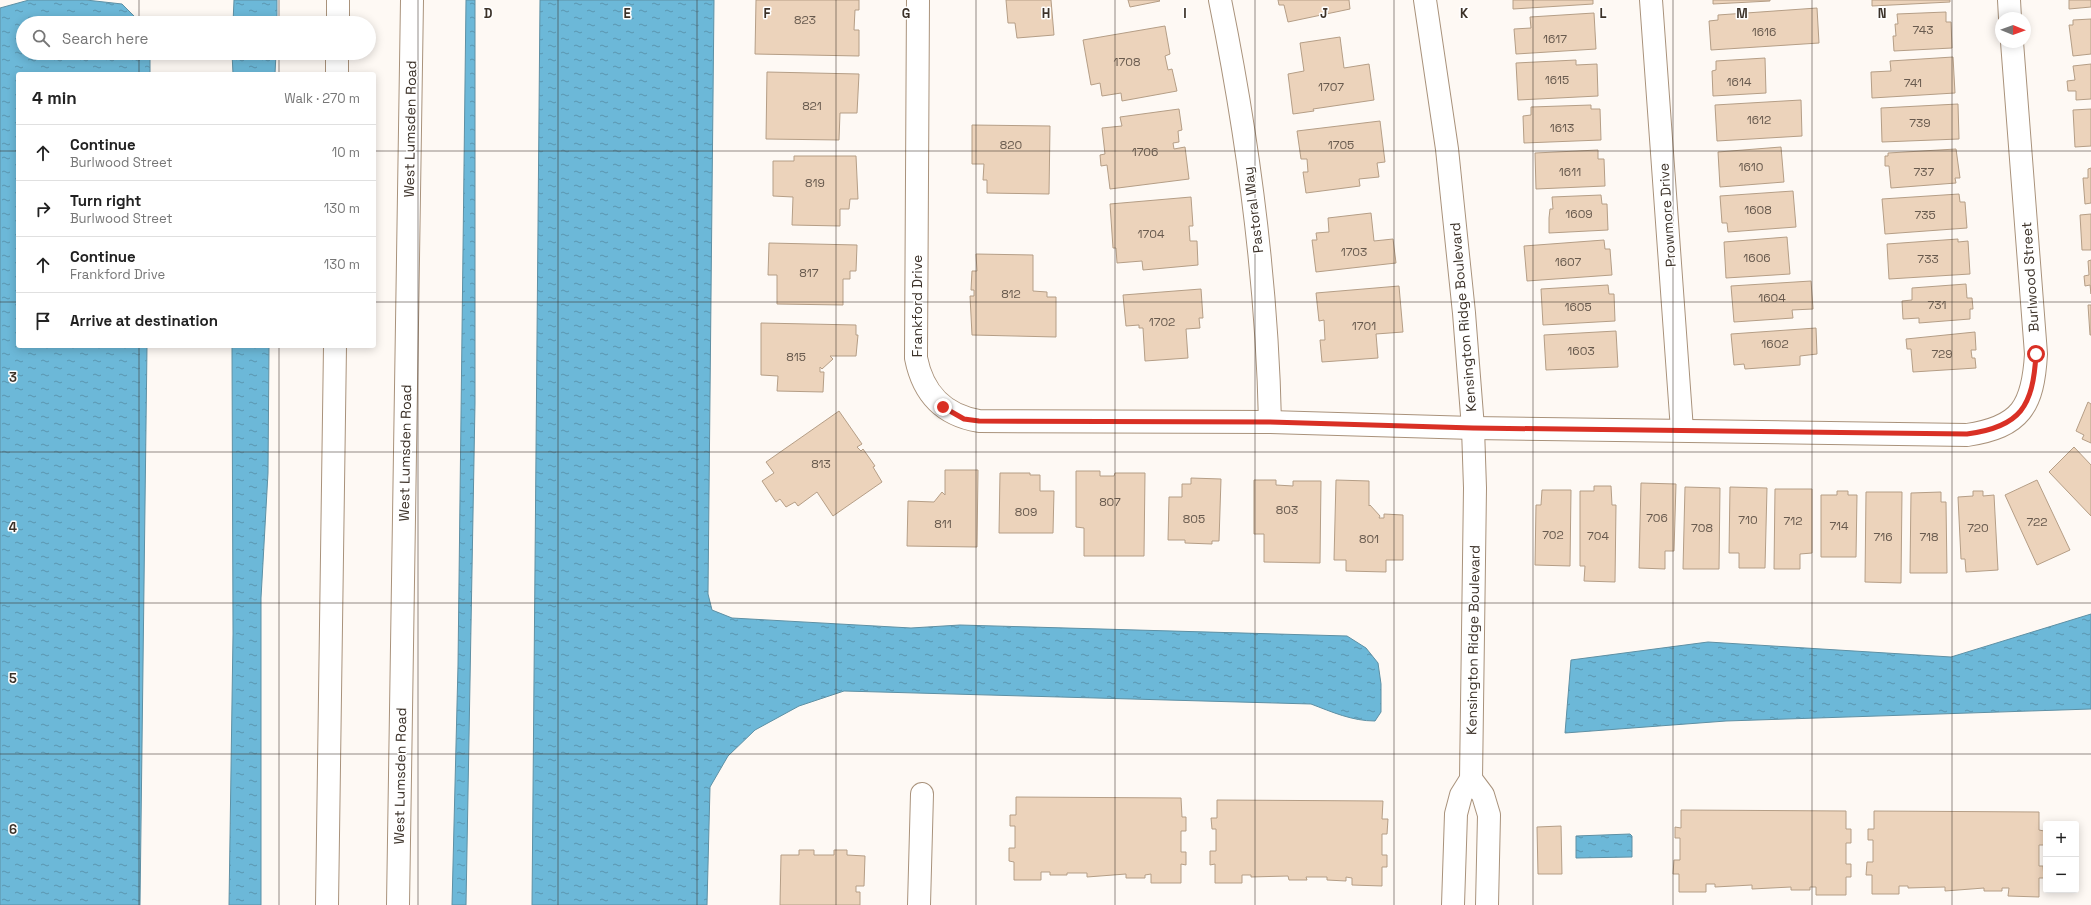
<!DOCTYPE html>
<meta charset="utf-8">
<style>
:root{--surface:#fff;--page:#f6f6f6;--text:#222;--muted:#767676;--line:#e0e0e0}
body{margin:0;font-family:"Space Grotesk",sans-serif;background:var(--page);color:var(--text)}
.controls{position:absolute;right:12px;bottom:12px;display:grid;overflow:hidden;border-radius:4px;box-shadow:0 2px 10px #0003}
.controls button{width:36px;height:36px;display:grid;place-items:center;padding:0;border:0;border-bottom:1px solid var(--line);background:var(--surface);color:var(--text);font:20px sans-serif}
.compass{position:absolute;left:1995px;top:12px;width:36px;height:36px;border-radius:50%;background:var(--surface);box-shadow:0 2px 10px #0003;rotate:91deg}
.stop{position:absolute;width:12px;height:12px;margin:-9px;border:3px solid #d93025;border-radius:50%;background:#fff}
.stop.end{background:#d93025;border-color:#fff;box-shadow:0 1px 4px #0008}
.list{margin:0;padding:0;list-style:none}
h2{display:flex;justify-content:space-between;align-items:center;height:52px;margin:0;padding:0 16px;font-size:17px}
h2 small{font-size:13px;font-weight:400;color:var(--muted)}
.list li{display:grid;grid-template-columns:26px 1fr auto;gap:12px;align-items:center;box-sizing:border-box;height:56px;padding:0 16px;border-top:1px solid var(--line)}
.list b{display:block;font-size:15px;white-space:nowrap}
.list p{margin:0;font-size:13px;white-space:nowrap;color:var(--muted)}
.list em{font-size:13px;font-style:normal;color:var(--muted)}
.icon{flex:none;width:22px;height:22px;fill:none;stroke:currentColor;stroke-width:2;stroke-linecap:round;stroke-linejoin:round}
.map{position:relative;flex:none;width:2091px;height:905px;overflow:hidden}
.search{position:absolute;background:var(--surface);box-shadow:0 2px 10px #0003;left:16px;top:16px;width:360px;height:44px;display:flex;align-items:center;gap:10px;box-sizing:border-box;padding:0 14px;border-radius:22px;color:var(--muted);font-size:15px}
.panel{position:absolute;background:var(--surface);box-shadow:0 2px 10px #0003;left:16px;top:72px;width:360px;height:276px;border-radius:4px}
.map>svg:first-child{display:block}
.water{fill:url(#water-ripples);stroke:#5e90a4}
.building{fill:#ecd3bb;stroke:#b59e86}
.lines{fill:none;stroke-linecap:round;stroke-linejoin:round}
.minor-casing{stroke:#a9927b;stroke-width:24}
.major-casing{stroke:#a9927b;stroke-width:24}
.minor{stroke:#fff;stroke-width:22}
.major{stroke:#fff;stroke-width:22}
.route{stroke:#d93025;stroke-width:5}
.grid{fill:none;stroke:#3c3229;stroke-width:1;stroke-opacity:0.55}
.labels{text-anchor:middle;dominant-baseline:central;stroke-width:3;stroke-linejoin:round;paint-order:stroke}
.number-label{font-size:12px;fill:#685a4e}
.street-label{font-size:14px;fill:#3c3229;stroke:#fff}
.grid-label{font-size:13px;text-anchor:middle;font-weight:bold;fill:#3c3229;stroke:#fff;stroke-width:3;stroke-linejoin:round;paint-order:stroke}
</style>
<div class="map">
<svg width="2091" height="905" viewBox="0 0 2091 905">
<defs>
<pattern id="water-ripples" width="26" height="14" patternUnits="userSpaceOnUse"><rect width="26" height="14" fill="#6cb8d8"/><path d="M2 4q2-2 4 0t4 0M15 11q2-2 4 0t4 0" fill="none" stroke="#5a96af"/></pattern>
</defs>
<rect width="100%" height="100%" fill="#fef9f4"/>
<g class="water">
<path d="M29,0H86L122,4L141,23H23V53H150V74H18V346H147L140,905H0V8Z"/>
<path d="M234,0H277V23H233Z"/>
<path d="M466,0H475V403L466,905H452L458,665Z"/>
<path d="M540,0H714L708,594L712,610L732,618L911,628L960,625L1347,636L1366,648L1378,663L1381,684V712L1375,721C1352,721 1332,712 1311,704L844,691L799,706L755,730L728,756L710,787L707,905H532Z"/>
<path d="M232,53H276L275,74H233Z"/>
<path d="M232,346H269L268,473L261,598V905H229L233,634Z"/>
<path d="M2091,614V709L1726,721L1565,733L1571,660L1708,642L1951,657Z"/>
<path d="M1630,834L1632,836V857L1576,858V836Z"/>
</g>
<g class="building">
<path d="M756,0H859V10H855L854,30H859V56L755,54Z"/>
<path d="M1006,0H1051L1054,35L1017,38L1015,23H1008Z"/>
<path d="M1128,0H1159L1160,1L1130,7Z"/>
<path d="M1278,0H1349L1350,9L1288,22L1284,5H1279Z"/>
<path d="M1513,0H1593V4L1513,9Z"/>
<path d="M1713,0H1770V1L1713,4Z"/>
<path d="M1872,0H1950V2L1872,6Z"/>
<path d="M2069,0H2091V7L2069,9Z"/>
<path d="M1817,8L1819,43L1711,50L1709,21L1718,20V15Z"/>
<path d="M1946,12V22H1951L1952,48L1894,51L1893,36H1896L1895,24H1898L1897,14Z"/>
<path d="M1594,13L1596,49L1516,54L1514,29L1531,28L1530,17Z"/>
<path d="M2091,19V54L2073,56L2069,25H2073V20Z"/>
<path d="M1165,26L1170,54L1165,56L1168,70L1172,69L1177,91L1122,101L1121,93L1102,96L1100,83L1091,85L1083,40Z"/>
<path d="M1340,37L1344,68L1369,64L1374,100L1313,109L1314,111L1293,114L1288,74L1304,71L1300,43Z"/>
<path d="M1953,57L1955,93L1872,98L1871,72L1891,71L1890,61Z"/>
<path d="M1765,58L1766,93L1713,96L1712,71L1716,70V61Z"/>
<path d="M1576,60V65L1597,64L1598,96L1518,100L1516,63Z"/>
<path d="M2091,64V99L2076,100V91H2068L2067,81L2075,80L2073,66Z"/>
<path d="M767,72L859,74L857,113H840L839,140L766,139Z"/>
<path d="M1801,100L1802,136L1717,141L1715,105Z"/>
<path d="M1958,104L1959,139L1882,142L1881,108Z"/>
<path d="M1591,105V109H1600L1601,140L1524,143L1523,116L1531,115V107Z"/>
<path d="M1179,109L1182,130L1178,131L1179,142L1173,143L1174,149L1185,147L1189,179L1110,189L1107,165L1101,166L1100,155L1105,154L1102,128L1122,126L1120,117Z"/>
<path d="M2091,109V146L2075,147L2073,110Z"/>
<path d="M1380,121L1385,162L1377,163L1379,177L1359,179L1360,186L1306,193L1303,172H1308L1307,159H1301L1297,131Z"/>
<path d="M972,125L1050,126L1049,194L987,193V180H983L984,164H972Z"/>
<path d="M1781,147L1784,182L1720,187L1718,152Z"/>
<path d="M1956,149L1960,178H1955L1956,183L1891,188L1889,166H1885V156H1888V153Z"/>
<path d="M1598,150V159H1604L1605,186L1536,189L1535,153Z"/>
<path d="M794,156H856L858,199H850L849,209H840V226L792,225L793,197L773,196V161H794Z"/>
<path d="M2091,168V203L2085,204L2083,178H2088V169Z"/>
<path d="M1793,191L1796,227L1728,232L1727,223H1722L1720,196Z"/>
<path d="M1959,194L1960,202H1965L1967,228L1885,234L1882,199Z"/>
<path d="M1601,195L1602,204H1607L1608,230L1549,233V218L1550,209H1553L1552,197Z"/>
<path d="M1191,197L1193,226H1189L1190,241H1197L1198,265L1143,270L1142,261L1117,263L1116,248H1113L1110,204Z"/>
<path d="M1371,213L1374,241L1393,239L1396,263L1316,272L1312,240H1317L1316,233L1329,232L1328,218Z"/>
<path d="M2091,214V250H2082L2080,215Z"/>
<path d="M1787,237L1790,274L1726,278L1724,242Z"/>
<path d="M1958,239V242L1968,241L1970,274L1889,279L1887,244Z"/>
<path d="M1604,240L1605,249H1610L1612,275L1527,281L1524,246Z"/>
<path d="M769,243L857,245L856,271H850V279H843V305L777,304V275H768Z"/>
<path d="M976,254L1033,255V291L1047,292V297H1056V337L972,335L970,296H974V290H971L972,271H977Z"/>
<path d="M2091,260V294L2090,285L2085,286L2084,276L2089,275L2088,261Z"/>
<path d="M1811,281L1813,309L1792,310L1793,318L1734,322L1731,286Z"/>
<path d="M1966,284L1967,298H1972L1973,309H1970V319L1919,323V318L1903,319L1902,301L1912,300V288Z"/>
<path d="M1608,285L1609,294H1614L1615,321L1543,325L1541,289Z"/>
<path d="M1399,286L1403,332L1376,334L1378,358L1322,362L1320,340H1325L1324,320L1319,321L1316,293Z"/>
<path d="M1201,289L1203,318H1199L1200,328L1186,329L1188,358L1145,361L1143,328H1139V325L1126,326L1123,295Z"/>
<path d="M2088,305H2091V335H2090Z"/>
<path d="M761,323L856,325V335H858L856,356H830L833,359L822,369L820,367V372H824L823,392L777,391L778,376L761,375Z"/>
<path d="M1816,328L1817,354L1800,356V365L1745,369L1744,364L1734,365L1731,334Z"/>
<path d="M1616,331L1618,367L1546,370L1544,335Z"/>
<path d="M1975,332L1976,350H1971L1972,358H1975L1976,368L1913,372L1911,349H1907L1906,339Z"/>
<path d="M2088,402L2091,404V443L2082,439L2084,435L2076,431Z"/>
<path d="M839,411L862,444L857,447L861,451L863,449L875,466L873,467L882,482L833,516L817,492L798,506L795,502L786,507L780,499L776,502L762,481L774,473L766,462Z"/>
<path d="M2074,447L2091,465V516L2049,472Z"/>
<path d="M945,470H978L977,547L907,546L908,501L934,502L942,492L945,495Z"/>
<path d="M1076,471H1100V476H1114L1115,473H1145L1144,556H1084V528L1076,527Z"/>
<path d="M1000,473H1030V475H1040V491H1054L1053,533H999Z"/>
<path d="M1191,478L1221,479L1219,541H1212V544L1185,543V540H1168L1169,497H1182V484H1191Z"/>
<path d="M1254,480H1276V485L1293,486V481H1321L1320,563L1264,562V534H1254Z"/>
<path d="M1336,480L1369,481V506L1370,505L1380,516L1379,518H1384V514L1403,515V560H1386V572L1346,571V560H1334Z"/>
<path d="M2037,480L2070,550L2037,565L2005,495Z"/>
<path d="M1641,483L1676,484L1674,551H1665V569L1639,568Z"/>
<path d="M1594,486H1611L1612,505H1616L1615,582L1584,581L1585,566H1580V491H1594Z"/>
<path d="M1685,487L1720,488L1719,569H1683Z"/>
<path d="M1730,487L1767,488L1765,568H1739V553H1729Z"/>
<path d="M1775,489H1812V553L1800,554V569H1774Z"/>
<path d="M1542,490H1571L1570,566L1535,565L1536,505H1541Z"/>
<path d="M1837,491H1848V495H1857L1856,557H1821V495H1837Z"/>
<path d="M1973,491H1983V496L1994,495L1998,570L1966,572L1965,559H1961L1958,497L1973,496Z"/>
<path d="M1866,492H1902L1901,583L1865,582Z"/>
<path d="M1941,492V502H1946L1947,573H1910L1911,493Z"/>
<path d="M1016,797L1181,798L1182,817H1186V831H1181V852H1186V865L1181,864V883H1151V874L1145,875V878H1126V874L1087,877V873H1067V875H1050V872H1041V880H1014V862L1009,861V848H1015V826H1010V815H1016Z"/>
<path d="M1217,800L1383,801L1382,819H1388L1387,834H1382V855H1387V867H1382V886L1352,885V878L1346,877V881L1327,880V877H1306L1307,880H1289L1288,876L1251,877V875H1242V883H1215V864L1210,865V851H1216V829H1212L1211,818H1217Z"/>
<path d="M1681,810L1846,811V829H1851V843H1846V864H1851V877H1846V895H1816V887H1810V890H1791V887L1752,889V885L1715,887V884H1706V892H1679V874H1673L1674,860H1680V838H1675V827L1681,828Z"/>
<path d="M1874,811L2039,812V830L2044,831V845H2039V866H2043L2044,878H2039V897L2008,896L2009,888H2002V891H1984V888L1945,891V887L1908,888V886H1899V894H1872V875H1866L1867,862H1873V840H1868V829H1874Z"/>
<path d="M1561,826L1562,874H1538L1537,827Z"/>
<path d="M799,850H814V855H834V850H847V855L865,856L864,886H856V892H860V905H780L781,855H799Z"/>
</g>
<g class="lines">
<defs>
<g id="minor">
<path d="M918,0L916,358C923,393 943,415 979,421L1270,422L1473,428L1967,435C2021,427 2033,406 2036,354L2012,42"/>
<path d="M1220,0C1248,138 1267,280 1270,422"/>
<path d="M1425,0L1447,149L1464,313L1473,428L1475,488L1471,779L1461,795L1456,814L1453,905"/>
<path d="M1651,0L1682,430"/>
<path d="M2009,0L2010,18"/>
<path d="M1471,779L1483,795L1489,815L1487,905"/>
<path d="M919,905L922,794"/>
</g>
<g id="major">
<path d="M338,23V0"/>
<path d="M337,74V53"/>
<path d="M327,905L335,346"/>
<path d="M398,905L412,0"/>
</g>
</defs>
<use href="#minor" class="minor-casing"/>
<use href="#major" class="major-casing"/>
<use href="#minor" class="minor"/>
<use href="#major" class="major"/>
</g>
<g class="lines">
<path class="route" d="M943,407L964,419L979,421L1270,422L1473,428L1967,434C2021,427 2033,406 2036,354"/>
</g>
<path class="grid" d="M139,0V23M279,0V23M418,0V905M558,0V905M697,0V905M836,0V905M976,0V905M1115,0V905M1255,0V905M1394,0V905M1533,0V905M1673,0V905M1812,0V905M1952,0V905M139,53V74M279,53V74M0,151H18M374,151H2091M0,302H18M374,302H2091M139,346V905M279,346V905M0,452H2091M0,603H2091M0,754H2091"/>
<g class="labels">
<g class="number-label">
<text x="805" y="20">823</text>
<text x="1923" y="30">743</text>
<text x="1764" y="32">1616</text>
<text x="1555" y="39">1617</text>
<text x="1127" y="62">1708</text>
<text x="1557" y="80">1615</text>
<text x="1739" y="82">1614</text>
<text x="1913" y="83">741</text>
<text x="1331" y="87">1707</text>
<text x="812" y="106">821</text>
<text x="1759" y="120">1612</text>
<text x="1920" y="123">739</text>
<text x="1562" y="128">1613</text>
<text x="1011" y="145">820</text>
<text x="1341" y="145">1705</text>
<text x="1145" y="152">1706</text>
<text x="1751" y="167">1610</text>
<text x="1570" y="172">1611</text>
<text x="1924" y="172">737</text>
<text x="815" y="183">819</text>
<text x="1758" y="210">1608</text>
<text x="1579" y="214">1609</text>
<text x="1925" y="215">735</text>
<text x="1151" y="234">1704</text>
<text x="1354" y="252">1703</text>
<text x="1757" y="258">1606</text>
<text x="1928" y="259">733</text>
<text x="1568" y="262">1607</text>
<text x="809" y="273">817</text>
<text x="1011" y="294">812</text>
<text x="1772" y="298">1604</text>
<text x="1937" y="305">731</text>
<text x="1578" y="307">1605</text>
<text x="1162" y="322">1702</text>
<text x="1364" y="326">1701</text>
<text x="1775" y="344">1602</text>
<text x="1581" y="351">1603</text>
<text x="1942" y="354">729</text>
<text x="796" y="357">815</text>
<text x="821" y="464">813</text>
<text x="1110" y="502">807</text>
<text x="1287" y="510">803</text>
<text x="1026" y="512">809</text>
<text x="1657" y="518">706</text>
<text x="1194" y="519">805</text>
<text x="1748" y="520">710</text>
<text x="1793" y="521">712</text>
<text x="2037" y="522">722</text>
<text x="943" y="524">811</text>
<text x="1839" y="526">714</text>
<text x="1702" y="528">708</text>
<text x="1978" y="528">720</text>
<text x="1553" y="535">702</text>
<text x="1598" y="536">704</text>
<text x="1883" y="537">716</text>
<text x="1929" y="537">718</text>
<text x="1369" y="539">801</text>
</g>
<g class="street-label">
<text transform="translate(410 129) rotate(-89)">West Lumsden Road</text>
<text transform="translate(1253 210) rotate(-97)">Pastoral Way</text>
<text transform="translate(1667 215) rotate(-94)">Prowmore Drive</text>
<text transform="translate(2030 277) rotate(-94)">Burlwood Street</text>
<text transform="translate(917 306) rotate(-90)">Frankford Drive</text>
<text transform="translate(1463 317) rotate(-95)">Kensington Ridge Boulevard</text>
<text transform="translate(405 453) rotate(-89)">West Lumsden Road</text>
<text transform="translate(1473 640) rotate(-89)">Kensington Ridge Boulevard</text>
<text transform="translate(400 776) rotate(-89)">West Lumsden Road</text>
</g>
</g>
<g class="grid-label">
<text x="488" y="18">D</text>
<text x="627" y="18">E</text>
<text x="767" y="18">F</text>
<text x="906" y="18">G</text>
<text x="1046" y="18">H</text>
<text x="1185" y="18">I</text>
<text x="1324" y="18">J</text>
<text x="1464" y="18">K</text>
<text x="1603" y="18">L</text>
<text x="1742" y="18">M</text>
<text x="1882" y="18">N</text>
<text x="13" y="382">3</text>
<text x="13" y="532">4</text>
<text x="13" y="683">5</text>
<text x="13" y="834">6</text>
</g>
</svg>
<div class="controls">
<button>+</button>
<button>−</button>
</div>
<svg class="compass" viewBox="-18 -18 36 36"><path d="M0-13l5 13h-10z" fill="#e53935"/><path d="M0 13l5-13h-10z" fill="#767676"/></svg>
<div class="stop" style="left:2036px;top:354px"></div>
<div class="stop end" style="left:943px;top:407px"></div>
<div class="search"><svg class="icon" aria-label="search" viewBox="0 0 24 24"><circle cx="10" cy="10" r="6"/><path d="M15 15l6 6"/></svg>Search here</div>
<section class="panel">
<h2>4 min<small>Walk · 270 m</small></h2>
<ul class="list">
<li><svg class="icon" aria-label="ahead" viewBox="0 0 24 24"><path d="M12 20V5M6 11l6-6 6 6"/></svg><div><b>Continue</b><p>Burlwood Street</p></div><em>10 m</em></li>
<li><svg class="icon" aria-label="right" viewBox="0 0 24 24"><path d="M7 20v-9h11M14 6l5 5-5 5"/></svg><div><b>Turn right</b><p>Burlwood Street</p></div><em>130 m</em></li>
<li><svg class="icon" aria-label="ahead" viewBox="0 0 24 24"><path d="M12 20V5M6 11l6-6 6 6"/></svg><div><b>Continue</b><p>Frankford Drive</p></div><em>130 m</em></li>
<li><svg class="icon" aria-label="arrive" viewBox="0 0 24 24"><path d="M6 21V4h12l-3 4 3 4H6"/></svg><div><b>Arrive at destination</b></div></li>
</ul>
</section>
</div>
